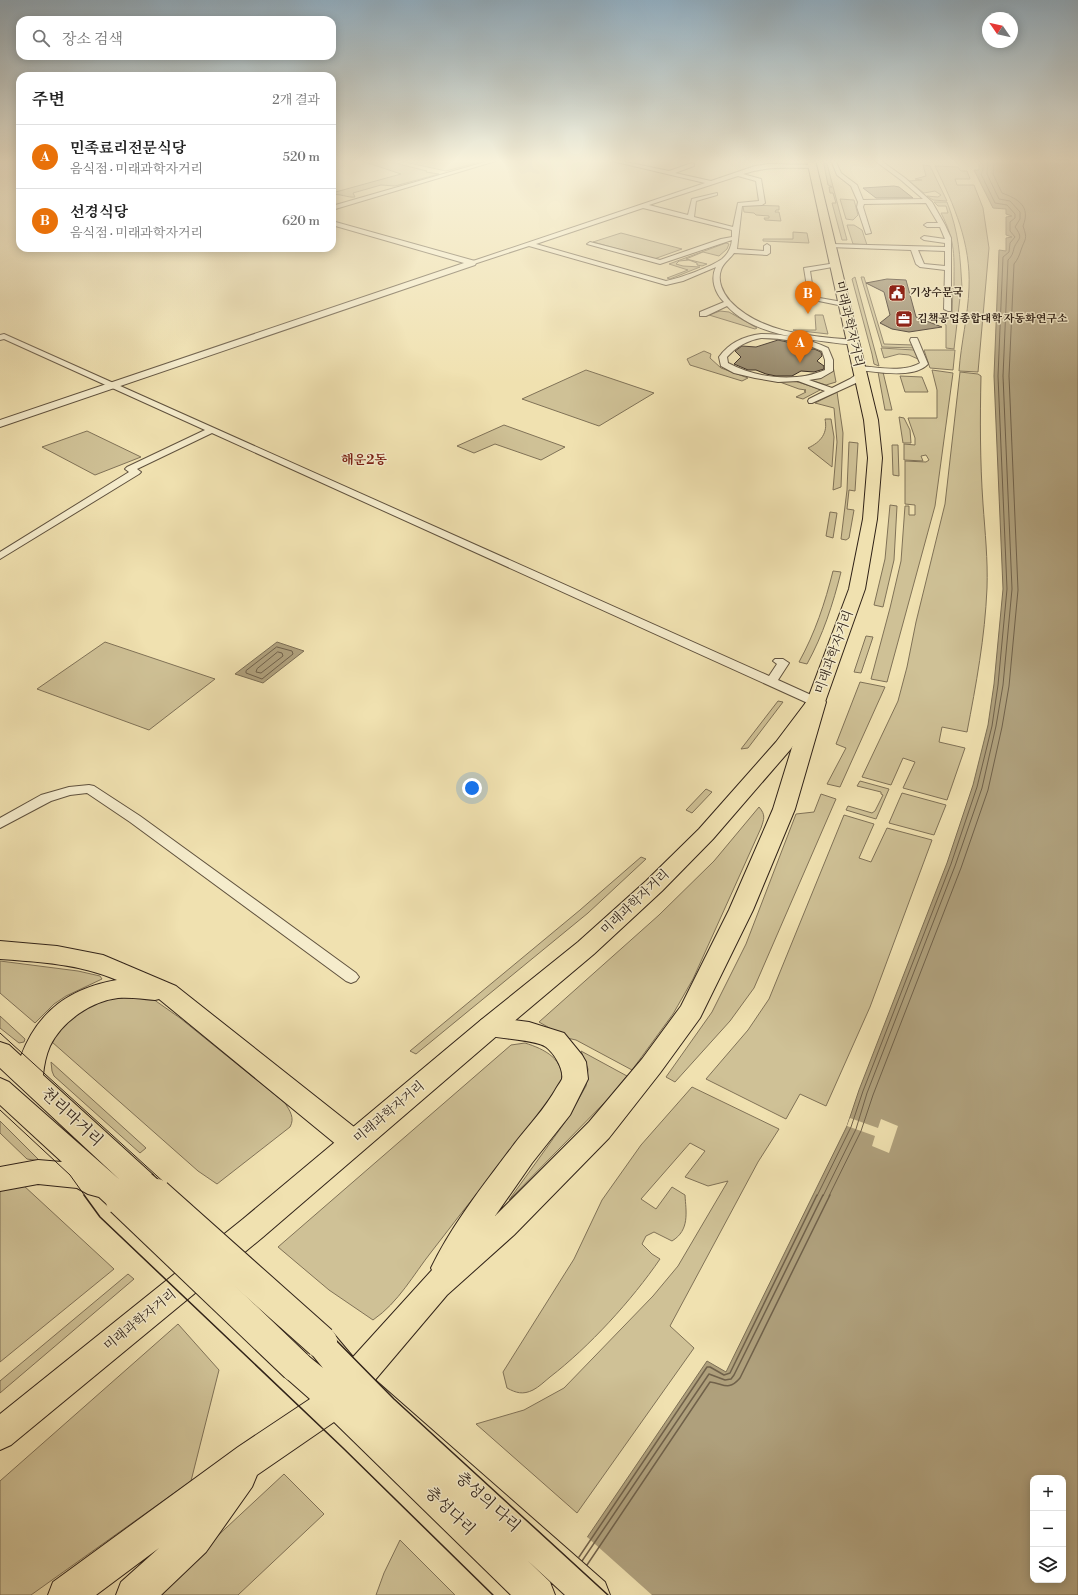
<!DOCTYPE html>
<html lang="ko">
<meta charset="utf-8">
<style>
:root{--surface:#fff;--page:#f6f6f6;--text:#222;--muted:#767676;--line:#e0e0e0;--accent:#ea580c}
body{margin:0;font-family:"Libre Bodoni","Noto Serif KR",serif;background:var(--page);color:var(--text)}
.controls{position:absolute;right:12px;bottom:12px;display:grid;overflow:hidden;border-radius:8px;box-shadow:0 2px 10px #0003}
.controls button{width:36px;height:36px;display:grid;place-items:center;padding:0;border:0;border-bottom:1px solid var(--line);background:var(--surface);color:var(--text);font:20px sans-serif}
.compass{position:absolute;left:982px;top:12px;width:36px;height:36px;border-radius:50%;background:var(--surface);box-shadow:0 2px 10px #0003;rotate:304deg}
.you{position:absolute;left:472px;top:788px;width:14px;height:14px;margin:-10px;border:3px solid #fff;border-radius:50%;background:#1a73e8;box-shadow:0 0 0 6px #1a73e833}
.badge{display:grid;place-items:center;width:26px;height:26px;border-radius:50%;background:var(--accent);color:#fff;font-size:13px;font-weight:700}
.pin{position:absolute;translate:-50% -33px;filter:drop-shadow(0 1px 2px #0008)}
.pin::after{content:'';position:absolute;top:21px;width:14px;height:12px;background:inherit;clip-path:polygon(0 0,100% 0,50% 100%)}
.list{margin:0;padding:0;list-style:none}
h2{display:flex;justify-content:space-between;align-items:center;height:52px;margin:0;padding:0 16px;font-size:17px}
h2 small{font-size:13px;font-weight:400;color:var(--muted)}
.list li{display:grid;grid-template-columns:26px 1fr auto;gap:12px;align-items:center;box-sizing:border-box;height:64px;padding:0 16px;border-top:1px solid var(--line)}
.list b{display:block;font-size:15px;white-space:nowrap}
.list p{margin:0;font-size:13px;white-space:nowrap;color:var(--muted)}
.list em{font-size:13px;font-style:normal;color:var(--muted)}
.icon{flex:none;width:22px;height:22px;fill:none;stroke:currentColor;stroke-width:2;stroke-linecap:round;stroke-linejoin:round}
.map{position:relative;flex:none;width:1078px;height:1595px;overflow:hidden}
.search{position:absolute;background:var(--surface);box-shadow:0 2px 10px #0003;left:16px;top:16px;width:320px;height:44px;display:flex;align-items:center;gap:10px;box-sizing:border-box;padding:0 14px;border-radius:12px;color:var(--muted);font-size:15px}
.panel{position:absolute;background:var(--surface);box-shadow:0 2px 10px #0003;left:16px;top:72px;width:320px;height:180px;border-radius:12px}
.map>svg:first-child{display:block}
.green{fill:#cfc196;stroke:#807257}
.water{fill:#afa07c;stroke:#7c6e54;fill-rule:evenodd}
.pier{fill:#f0e1b0}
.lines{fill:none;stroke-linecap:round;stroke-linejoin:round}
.shore-far1{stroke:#70614a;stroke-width:1}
.shore{stroke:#70614a;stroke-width:1.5}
.building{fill:#948567;stroke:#302218}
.minor-casing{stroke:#60523e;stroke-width:2}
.tertiary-casing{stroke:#60523e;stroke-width:2}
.primary-casing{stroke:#302218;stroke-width:2}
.trunk-casing{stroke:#302218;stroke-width:2}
.minor{fill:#f5eccc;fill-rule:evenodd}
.tertiary{fill:#f5eccc;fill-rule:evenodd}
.primary{fill:#f0e1b0;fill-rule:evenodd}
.trunk{fill:#f0e1b0;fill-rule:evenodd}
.tram-far1{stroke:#302218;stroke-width:1}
.tram{stroke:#302218;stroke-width:1.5}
.trunk-bridge-far1-casing{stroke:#302218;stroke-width:28;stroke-linecap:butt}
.trunk-bridge-casing{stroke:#302218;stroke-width:34;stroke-linecap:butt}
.trunk-bridge-far1{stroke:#f0e1b0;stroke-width:26}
.trunk-bridge{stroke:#f0e1b0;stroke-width:32}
.labels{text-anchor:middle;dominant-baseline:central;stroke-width:3;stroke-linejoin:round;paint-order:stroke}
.far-poi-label{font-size:11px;font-weight:bold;fill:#302218;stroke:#f5eccc;text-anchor:start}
.street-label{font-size:13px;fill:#302218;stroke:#f5eccc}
.far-quarter-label{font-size:13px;font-weight:bold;fill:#7a1f14;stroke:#f5eccc}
.near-street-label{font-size:16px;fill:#302218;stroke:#f5eccc}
</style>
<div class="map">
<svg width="1078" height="1595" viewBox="0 0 1078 1595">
<rect width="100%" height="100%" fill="#f0e1b0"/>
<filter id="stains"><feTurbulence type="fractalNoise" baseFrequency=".005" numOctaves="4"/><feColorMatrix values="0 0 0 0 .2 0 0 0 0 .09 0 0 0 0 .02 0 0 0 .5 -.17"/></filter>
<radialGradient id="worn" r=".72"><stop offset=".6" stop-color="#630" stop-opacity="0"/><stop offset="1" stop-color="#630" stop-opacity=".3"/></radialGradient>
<g class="green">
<path d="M359,160H382L427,171L426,172L439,174L395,186L381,185L353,193L355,197C347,198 340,193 332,195V193L401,174Z"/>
<path d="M404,160L416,163L426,160H487L446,171L400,161Z"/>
<path d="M823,160H826L847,240H842L832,203H836L833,193H830L829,187H832L828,185Z"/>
<path d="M923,165L930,166L947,201L933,200L927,196L938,197L941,195L935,191L924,193L909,181L922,180L915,179L926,176Z"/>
<path d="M935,166L958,167L961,171H967L970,179H955L957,185H974L983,208L989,248L978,372L959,371C961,343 968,316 969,288C971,243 954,205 935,166Z"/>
<path d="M840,199L854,200L858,215L853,220L846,219Z"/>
<path d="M934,202H947C959,233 960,255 962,288L954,287C954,256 956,242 941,213H948L946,206H938Z"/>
<path d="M747,205L779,206V210H776L775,212H779L781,221L765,220L764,218H769V216L756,215L754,213L744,212L743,206Z"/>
<path d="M847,225H854L862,230L867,245L853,244Z"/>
<path d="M793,232L807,233L809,243L763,241V239H793Z"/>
<path d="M621,233L682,249L654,259L593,242Z"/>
<path d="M726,243L729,244L727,249L719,256L703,252L686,259L707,264L702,266L697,265V263L689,260L679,261L676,264L683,266L700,267L670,279L667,278L688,270L669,264Z"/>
<path d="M855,277L879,366L874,364L872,354L852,279Z"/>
<path d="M861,277H864L884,344L914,345L915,348L882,347Z"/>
<path d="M953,288L961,289L954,349L946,348V325L931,314L952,315Z"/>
<path d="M720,311L729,312L757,328L755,329L709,315Z"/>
<path d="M815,315H823L828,334L793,330H816Z"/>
<path d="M881,348L914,350L918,359L909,355L899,354L884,358Z"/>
<path d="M924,350H955L953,370L930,368Z"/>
<path d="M704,351L711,354L710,358L721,368L748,378L742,381L690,365L687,359Z"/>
<path d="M832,361L836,382L826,385L810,380L821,376Z"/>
<path d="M586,370L654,393L599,426L522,399Z"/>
<path d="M932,370L953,373L935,506L887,682L871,679L890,608L901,561L905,506H909V515H915V505L905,504V461L926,462L929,460L926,455L921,456L923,461L904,460V444L915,445V438L908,418H937V390Z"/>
<path d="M878,372H883L892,410H885Z"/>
<path d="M960,372L978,374L981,376C980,419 980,461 983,504C985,532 988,560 987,588C985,637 976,685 967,732L942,727L939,742L965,748L947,800L903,788L915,762L903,758L891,785L862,777L898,701L907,667L916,622L945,504Z"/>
<path d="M900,376L922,377L928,392H905Z"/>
<path d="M777,381H795L819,389L820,390L803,399L796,397L806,392L804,391L806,390L799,389Z"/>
<path d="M837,392L843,433L841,487L833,490L837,442L834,408L815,403Z"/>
<path d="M899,417L904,418L910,430L911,443H903Z"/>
<path d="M825,419H831L834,437L832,467L808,448C821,442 828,433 825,419Z"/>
<path d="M504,425L565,447L541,460L495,444L474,453L457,446Z"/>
<path d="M87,431L141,457L95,475L42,447Z"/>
<path d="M849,442L858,443L855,491L849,490L847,509L854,510L849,538L846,540L841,539L847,490Z"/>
<path d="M892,445H898L899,476L893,475Z"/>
<path d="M890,505L897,506L894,560L883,607L874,605L885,559Z"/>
<path d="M830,512L837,513L833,538L826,536Z"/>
<path d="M833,571L841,572C833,604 823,635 807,664L799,662C815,633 825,603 833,571Z"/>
<path d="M866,636L873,637L861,673L854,672Z"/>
<path d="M105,642L215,679L149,730L37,689Z"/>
<path d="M860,682L885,687L840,787L827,784L846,748L836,744Z"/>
<path d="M778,701L783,702L748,748L741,749Z"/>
<path d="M860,781L889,789L876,819L846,810L848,806L872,813L875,811L883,795L881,794V792L857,786Z"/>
<path d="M706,789L712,792L692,813L686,810Z"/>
<path d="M902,793L946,805L934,835L889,823Z"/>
<path d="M821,794L836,799L754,988L730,1021L675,1082L666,1077L712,1012L746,944L796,814L814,812Z"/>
<path d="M759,807C766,815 764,819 761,828L693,979L673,1014L632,1070L576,1040L567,1038L539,1022L659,915L714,861Z"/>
<path d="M844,815L874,824L859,858L871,862L887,828L932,840L870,1007L826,1106L800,1094L786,1119L706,1079L748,1030L769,999Z"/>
<path d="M641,857L646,859L588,913L416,1054L410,1051L580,910Z"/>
<path d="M0,961L78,971L100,976L102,979L66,996L54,1004L35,1023L0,993Z"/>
<path d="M138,996L153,999L180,1018L285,1103C290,1111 295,1118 290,1127L217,1184L198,1171L52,1042C75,1004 96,998 138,996Z"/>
<path d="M0,1016L25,1039L24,1042L19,1043L0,1028Z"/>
<path d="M525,1043C544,1049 566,1059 561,1084C559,1090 555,1095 552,1101C511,1150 471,1200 432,1251C413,1275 399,1302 373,1320L329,1290L278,1247L511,1045Z"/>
<path d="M581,1051L627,1076L611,1096L509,1200L568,1118L586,1086L588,1069Z"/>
<path d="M51,1062L146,1148L140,1153L54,1076L52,1071Z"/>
<path d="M692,1087L779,1129L758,1162L670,1326L694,1348L577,1513L476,1424L524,1410L564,1388L653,1296L678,1266L728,1181L708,1186L685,1177L705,1151L690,1143L641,1199L656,1209L672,1187L685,1195C686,1212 690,1230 672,1241L654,1232L646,1236L642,1244L652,1254L660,1259C632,1300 589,1347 550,1377C545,1381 539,1387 533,1390C523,1395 516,1393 507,1388L503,1372L574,1259L602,1200L641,1145Z"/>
<path d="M0,1121L40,1161L27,1159L0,1133Z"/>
<path d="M23,1185L114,1269L0,1362V1187Z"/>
<path d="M128,1274L134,1279L0,1393V1381Z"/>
<path d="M178,1324L219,1370L191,1481L31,1595H0V1481Z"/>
<path d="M284,1474L324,1514L238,1595H154Z"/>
<path d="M400,1540L455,1595H376L384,1573Z"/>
</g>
<g class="water">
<path d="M979,160H1078V1595H548L707,1361L726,1372L847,1126L859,1090L947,863L973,785L988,725L994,684L1003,589L994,376L999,250L1006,251V238L1012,237L1006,235V217L1012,216L1006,214V209L993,208L974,170H979ZM1033,1478H1063V1580H1033Z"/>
<path d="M277,642L304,651L263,683L235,674Z"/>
</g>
<g class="pier">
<path d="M850,1118L878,1128L881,1119L898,1126L889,1153L872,1146L875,1136L847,1126Z"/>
<path d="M586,1536L652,1595H546Z"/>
</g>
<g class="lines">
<g class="shore-far1">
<path d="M277,647L292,651L293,654L262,679L246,673V671Z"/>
<path d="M278,652L282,653L283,656L261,673L256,672L257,669Z"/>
<path d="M817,1196L851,1127L863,1091L951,864L977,787L992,726L998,685L1007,589L998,376L1003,257L1009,252L1010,243L1015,237L1010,231V222L1015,218V214L1007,205L995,203L981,174L983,170V160"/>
<path d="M823,1196L856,1129L867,1093L955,866L982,788L996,726L1003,685L1012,589L1003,376L1008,260C1012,256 1013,253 1014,248C1018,238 1024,239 1015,227L1020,219V212L1010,201L999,199L987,174L988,160"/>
<path d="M829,1196L861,1131L873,1095L961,868L988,790L1002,727L1009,686L1018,590L1009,376L1014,264C1018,259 1019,256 1021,250C1025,238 1028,240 1023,226C1031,206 1018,199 1002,193L993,174L994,160"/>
</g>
<g class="shore">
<path d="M579,1557L707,1367H710L724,1375L730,1373L817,1195"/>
<path d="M582,1561L709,1374L725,1380L731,1379L734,1375L823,1195"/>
<path d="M587,1565L710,1382C723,1383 728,1392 740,1378L830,1195"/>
</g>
</g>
<g class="building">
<path d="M894,186L899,187L913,198H876L863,188Z"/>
<path d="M887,279L906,280L916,317L942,327L909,332L892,329L880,323L890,315L884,292L866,283Z"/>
<path d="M778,340L787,342L800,349H814L821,352L822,356L817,361L824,366V369L814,372L801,371L792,376H776L766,374L756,370H748L734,364L741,357L735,351L742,346L756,347Z"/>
</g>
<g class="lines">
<defs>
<g id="minor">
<path d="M492,160H499L332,210V206Z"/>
<path d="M608,160H616L669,171L692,163L694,164V166L675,173L711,181L755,166L769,164L815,165V167L813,168C789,168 766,166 743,174L761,179L765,203L762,205L742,206L737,249L764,251V246L767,244L770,246V253L767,255L734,253C730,259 723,263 721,270C717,281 723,293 730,301C761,334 812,336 854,340L858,342L857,344C848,345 837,343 829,342C795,338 752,333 727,306L706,316H700V312L724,302C715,293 710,279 716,267L683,281L666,285L529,246L474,264H470V262L705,183ZM738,176L756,181L759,201L738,203L733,227L694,217L696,201L717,195V193L692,199L688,215L649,205ZM643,208L732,230V237L721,239L660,260L590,242L587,244L660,264L732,240C731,248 728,254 722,259C711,267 680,278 666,281L536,244Z"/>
<path d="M831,160H835L841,173L857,185L863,200L923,199L901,180L874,160H880L905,178L932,202L945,225L951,238V311H948L944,309L945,270L920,267L916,264L911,250L829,247L828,246L831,244L945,247V243L924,240L921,238L924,236L945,239L940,227H927L924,225L927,223H938L926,203L864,204L863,207L871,233L866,234L857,207L858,202L851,186L837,175ZM918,250L945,251V266L924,264Z"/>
<path d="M836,263L839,265L838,266L810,271L814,297L848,303V307L809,299L804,268Z"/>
<path d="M4,334L769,676L777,664L773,661L775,659H783L789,663L778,680L820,699L822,702L820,705H812L212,433L137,469L141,472L139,474L0,559V552L129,472L125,469L127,467L205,430L4,339L0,340V335Z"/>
<path d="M761,334C784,334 807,338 828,348L833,360V371L821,378L809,380L832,388L850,379L860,372L864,374L856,383L812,403H809L808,401L809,399L825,391L798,381L778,382L755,378L734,373L721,366L719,357C729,343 744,336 761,334ZM761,338C782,338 803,342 822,351L825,360V370C795,383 756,378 728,363L727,357C736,347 748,340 761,338Z"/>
<path d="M911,338H917L918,340L928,364C914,379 877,372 859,370L855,368L859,366C877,367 903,373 920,363L910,340Z"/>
<path d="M89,785L94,786L140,816L356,973L359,977L356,981L351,983L346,981L130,822L87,793L70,795L51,801L0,828V818L41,795L69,787Z"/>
</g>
<path id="tertiary" d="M332,221L475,261L476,263L475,265L0,427V420L464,263L332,225Z"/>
<path id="primary" d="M807,160H815L878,420L882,458L877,519L865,589L825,702L790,750L713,839L662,891L594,954L499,1034L263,1237L11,1445L0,1450V1414L243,1219L481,1020L578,942L646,881L699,829L776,742L807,701L849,589L863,519L868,458L864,420Z"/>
<g id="trunk">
<path d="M816,696L823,698L826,702L795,809L753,910L700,1018L660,1073L609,1138L514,1235L447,1295L375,1380L605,1582L610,1595H565L527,1560L550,1582L555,1595H511L334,1422L257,1475L252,1487L206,1552L161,1595H116L121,1582L159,1548L96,1595H48L53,1582L238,1447L310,1399L285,1377L280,1366L285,1355L296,1351L307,1355L323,1368L310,1352L305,1342L310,1332L321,1327L332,1332L353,1357L432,1270L431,1268C451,1226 484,1184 512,1147C527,1127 545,1109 557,1087C559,1084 561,1081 562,1079C564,1069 554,1053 546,1047C535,1039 497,1039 481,1034L477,1027L481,1020L490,1017L529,1022L564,1033L582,1055L586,1062L588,1079L570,1115L532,1163L495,1216L589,1122L642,1059L681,1006L729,910L773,809L806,702L809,698Z"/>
<path d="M0,941L57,946L103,955L176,986L363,1134L367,1142L363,1150L353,1153L343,1150L159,999L155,1000C143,999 130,997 118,998C92,1001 62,1021 50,1046C46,1055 44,1065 43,1075L153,1175L157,1184L153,1193L143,1196L133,1192L136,1200L132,1209L122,1212L112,1209L99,1197L88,1194L77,1188L38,1184L0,1191V1167L38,1160L62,1162L0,1105V1078L9,1082L120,1180L0,1068V1042L9,1045L21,1056C38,1011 70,988 117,980C80,964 40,962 0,959Z"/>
</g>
</defs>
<use href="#minor" class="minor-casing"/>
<use href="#tertiary" class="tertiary-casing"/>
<use href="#primary" class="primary-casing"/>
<use href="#trunk" class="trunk-casing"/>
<use href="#minor" class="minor"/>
<use href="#tertiary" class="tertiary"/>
<use href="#primary" class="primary"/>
<use href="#trunk" class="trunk"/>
<g class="tram-far1">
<path d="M0,1033L179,1196"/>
<path d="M0,1110L70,1175L85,1196"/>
</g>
<g class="tram">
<path d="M84,1195L100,1217L343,1448L493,1595"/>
<path d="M178,1195L330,1334L394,1399L608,1595"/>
</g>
<defs>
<path id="trunk-bridge-far1" d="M143,1184L157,1196"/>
<g id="trunk-bridge">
<path d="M156,1195L321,1342"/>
<path d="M122,1200L296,1366"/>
</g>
</defs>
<use href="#trunk-bridge-far1" class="trunk-bridge-far1-casing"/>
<use href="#trunk-bridge" class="trunk-bridge-casing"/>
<use href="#trunk-bridge-far1" class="trunk-bridge-far1"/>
<use href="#trunk-bridge" class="trunk-bridge"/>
</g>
<linearGradient id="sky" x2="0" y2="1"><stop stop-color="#91acbd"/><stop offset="0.42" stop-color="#f8f2db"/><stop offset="1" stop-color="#f8f2db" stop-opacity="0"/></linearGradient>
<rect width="1078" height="383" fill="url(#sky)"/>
<defs>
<symbol id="civic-square" viewBox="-11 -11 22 22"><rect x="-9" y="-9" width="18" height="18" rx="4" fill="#8f2418" stroke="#f5eccc"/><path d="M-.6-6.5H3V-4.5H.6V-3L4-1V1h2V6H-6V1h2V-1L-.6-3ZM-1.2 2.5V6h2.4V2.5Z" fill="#fff"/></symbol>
<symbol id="office-square" viewBox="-11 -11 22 22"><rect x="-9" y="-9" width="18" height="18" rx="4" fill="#8f2418" stroke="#f5eccc"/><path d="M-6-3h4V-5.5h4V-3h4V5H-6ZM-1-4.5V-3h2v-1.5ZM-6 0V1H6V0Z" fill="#fff"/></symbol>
</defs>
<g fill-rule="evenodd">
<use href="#civic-square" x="887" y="283" width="20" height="20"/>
<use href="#office-square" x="894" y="309" width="20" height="20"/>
</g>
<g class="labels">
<g class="far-poi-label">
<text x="910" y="293">기상수문국</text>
<text x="917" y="319">김책공업종합대학 자동화연구소</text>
</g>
<g class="street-label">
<text transform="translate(849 324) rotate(77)">미래과학자거리</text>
<text transform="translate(834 652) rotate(-70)">미래과학자거리</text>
<text transform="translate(635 902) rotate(-43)">미래과학자거리</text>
<text transform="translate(389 1112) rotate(-40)">미래과학자거리</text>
<text transform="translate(140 1320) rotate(-39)">미래과학자거리</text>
</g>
<g class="far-quarter-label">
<text x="364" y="460">해운2동</text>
</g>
<g class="near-street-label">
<text transform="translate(72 1117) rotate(43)">천리마거리</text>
<text transform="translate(488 1502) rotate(42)">충성의 다리</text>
<text transform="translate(450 1511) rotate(44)">충성다리</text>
</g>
</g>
<rect width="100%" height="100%" filter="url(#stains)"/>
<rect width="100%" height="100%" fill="url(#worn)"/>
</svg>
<div class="controls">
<button>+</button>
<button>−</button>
<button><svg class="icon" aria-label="layers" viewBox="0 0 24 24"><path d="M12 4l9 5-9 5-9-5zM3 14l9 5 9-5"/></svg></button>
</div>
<svg class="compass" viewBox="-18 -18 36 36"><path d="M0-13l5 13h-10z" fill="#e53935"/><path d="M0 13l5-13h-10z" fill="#767676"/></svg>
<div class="you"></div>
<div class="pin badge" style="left:800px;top:363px;background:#e8710a">A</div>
<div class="pin badge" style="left:808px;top:314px;background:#e8710a">B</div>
<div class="search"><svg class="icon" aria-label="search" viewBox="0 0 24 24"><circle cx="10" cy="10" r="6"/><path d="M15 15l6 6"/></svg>장소 검색</div>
<section class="panel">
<h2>주변<small>2개 결과</small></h2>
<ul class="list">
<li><span class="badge" style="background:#e8710a">A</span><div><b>민족료리전문식당</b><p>음식점 · 미래과학자거리</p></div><em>520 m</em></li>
<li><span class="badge" style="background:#e8710a">B</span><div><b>선경식당</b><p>음식점 · 미래과학자거리</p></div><em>620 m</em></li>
</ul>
</section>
</div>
